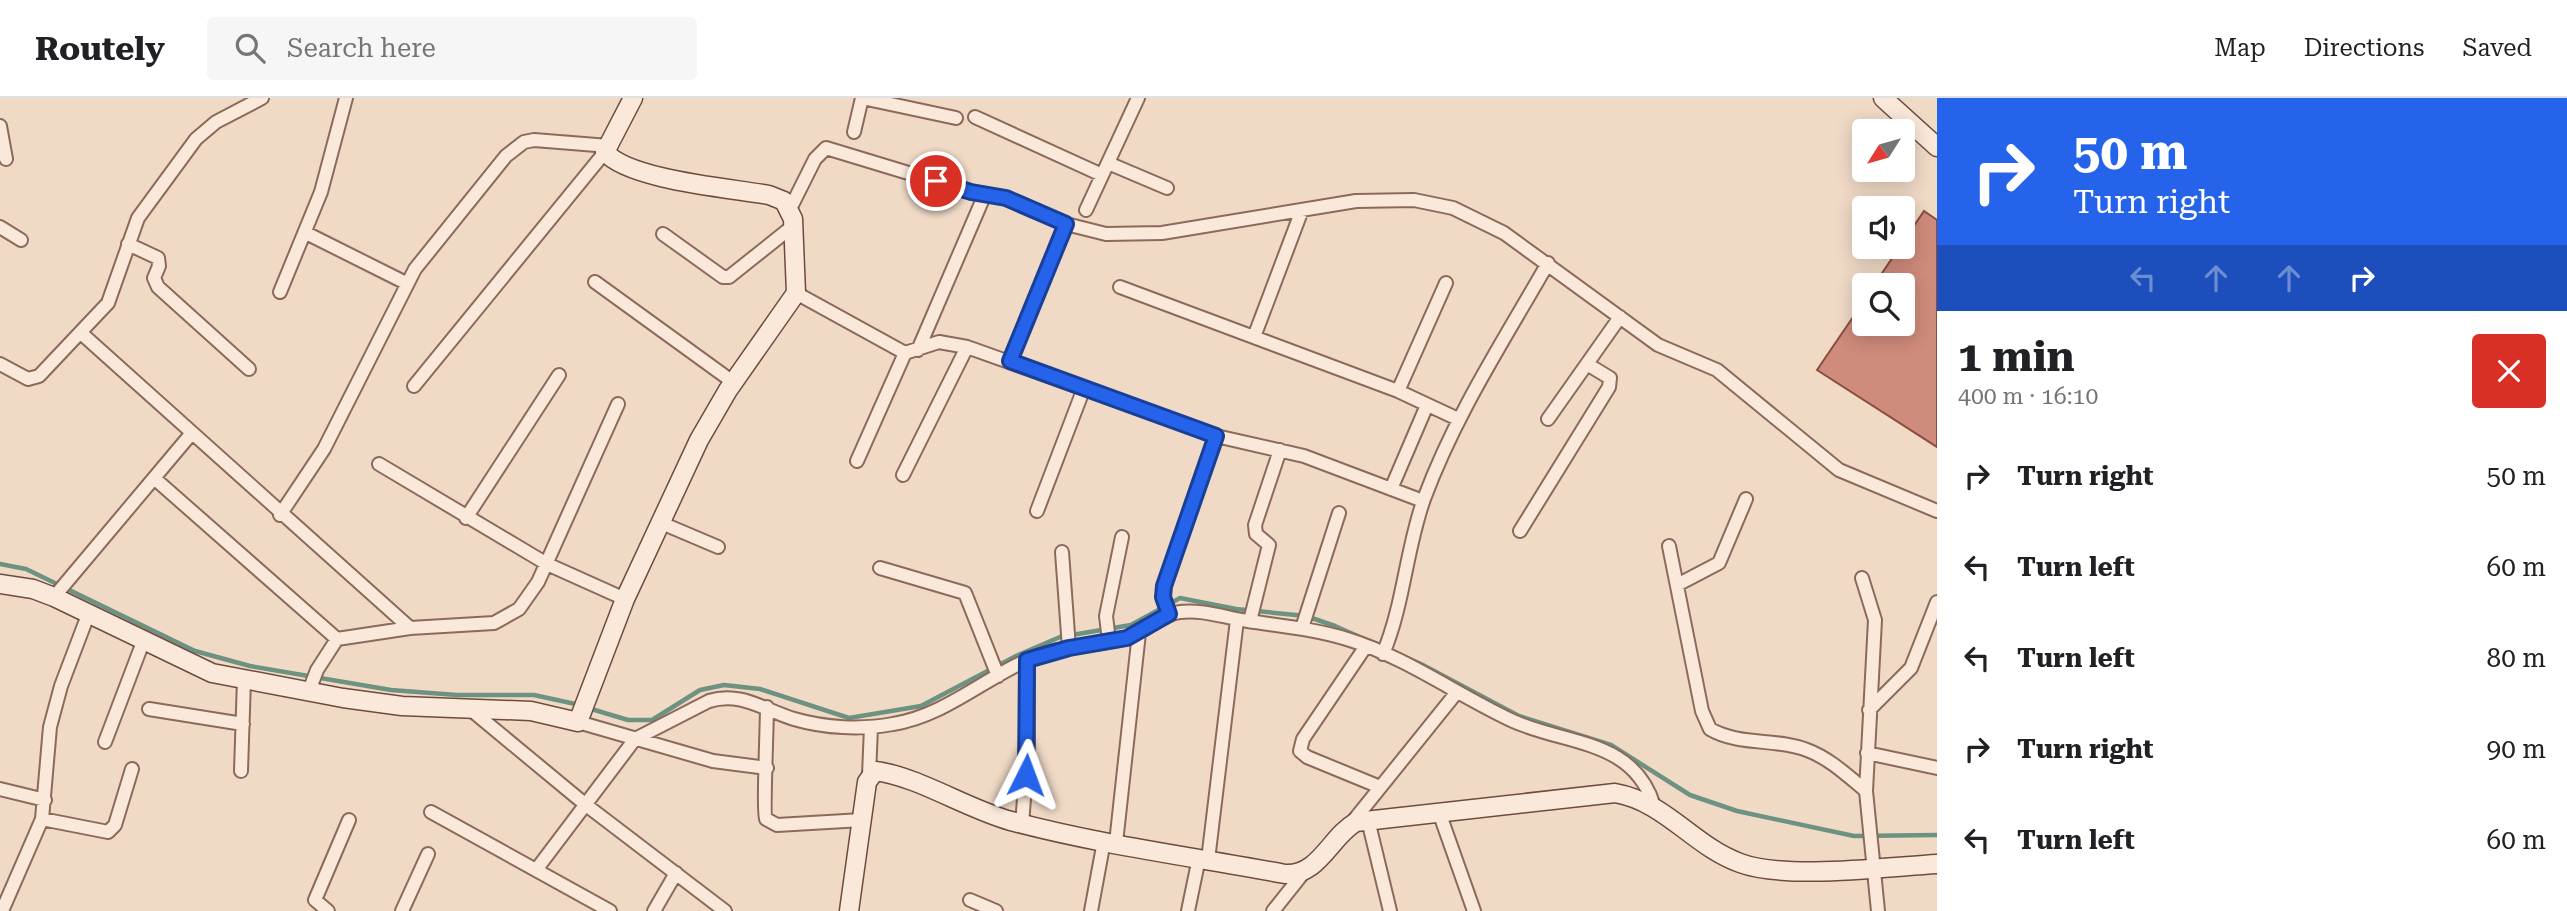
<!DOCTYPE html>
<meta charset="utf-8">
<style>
body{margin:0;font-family:"Roboto Serif",serif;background:#f6f6f6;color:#202124;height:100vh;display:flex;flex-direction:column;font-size:26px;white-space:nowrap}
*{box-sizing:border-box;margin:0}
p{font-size:23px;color:#757577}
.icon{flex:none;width:38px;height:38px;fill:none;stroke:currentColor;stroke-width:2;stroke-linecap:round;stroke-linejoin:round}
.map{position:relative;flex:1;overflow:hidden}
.details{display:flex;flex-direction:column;background:#fff;width:630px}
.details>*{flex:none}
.hud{background:#2563eb;color:#fff;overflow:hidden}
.needle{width:46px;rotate:233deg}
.fabs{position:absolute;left:1852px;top:21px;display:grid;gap:14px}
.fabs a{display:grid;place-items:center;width:63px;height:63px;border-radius:7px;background:#fff;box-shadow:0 4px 18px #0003;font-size:35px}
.pin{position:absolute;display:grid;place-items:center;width:60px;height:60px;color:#fff;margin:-30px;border:4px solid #fff;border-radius:50%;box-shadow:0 2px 7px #0007}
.me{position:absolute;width:77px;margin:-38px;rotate:3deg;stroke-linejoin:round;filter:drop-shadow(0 0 5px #0008)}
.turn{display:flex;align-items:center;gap:24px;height:147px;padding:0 21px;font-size:32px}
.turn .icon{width:91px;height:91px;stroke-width:2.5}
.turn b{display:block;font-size:49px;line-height:60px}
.lanes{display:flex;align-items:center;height:66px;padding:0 21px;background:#0003;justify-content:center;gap:35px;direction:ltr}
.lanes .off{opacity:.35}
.round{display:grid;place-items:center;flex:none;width:74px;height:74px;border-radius:7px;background:#f6f6f6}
.headline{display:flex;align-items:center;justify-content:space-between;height:119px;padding:0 21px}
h1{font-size:42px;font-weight:700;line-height:52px}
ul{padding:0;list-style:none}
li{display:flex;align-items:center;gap:21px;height:91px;padding:0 21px}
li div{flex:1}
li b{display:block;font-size:26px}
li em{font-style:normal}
header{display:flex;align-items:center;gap:42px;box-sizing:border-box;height:98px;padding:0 35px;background:#fff;border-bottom:2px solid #e0e0e0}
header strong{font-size:33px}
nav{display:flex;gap:38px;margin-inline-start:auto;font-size:24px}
.search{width:490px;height:63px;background:#f6f6f6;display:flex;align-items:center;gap:18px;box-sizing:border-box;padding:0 24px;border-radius:7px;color:#757577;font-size:26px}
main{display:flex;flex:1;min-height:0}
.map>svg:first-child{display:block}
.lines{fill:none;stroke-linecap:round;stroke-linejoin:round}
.stream{stroke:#6d9281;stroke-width:4.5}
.building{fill:#cf8b7b;stroke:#8c4d40;stroke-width:2}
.street-casing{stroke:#8c6a5b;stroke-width:16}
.secondary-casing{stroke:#6e4b3e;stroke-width:21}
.street{stroke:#fae9da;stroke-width:12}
.secondary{stroke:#fae9da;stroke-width:18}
.route-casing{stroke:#184099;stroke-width:18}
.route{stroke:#2563eb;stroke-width:12}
</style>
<header>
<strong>Routely</strong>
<div class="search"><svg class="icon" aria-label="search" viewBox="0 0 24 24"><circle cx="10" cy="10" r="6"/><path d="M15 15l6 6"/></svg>Search here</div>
<nav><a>Map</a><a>Directions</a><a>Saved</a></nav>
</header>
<main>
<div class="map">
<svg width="1937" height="813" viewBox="0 0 1937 813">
<rect width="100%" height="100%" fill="#f0dac6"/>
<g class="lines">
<path class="stream" d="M0 466 26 471 195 553 250 568 391 592 457 597H534L580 607
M588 610 628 622H652L700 592 724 587 760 591 849 620 921 608 1016 558 1060 539 1131 527 1180 500 1236 511 1306 518 1335 528 1421 566 1519 618 1611 647 1690 697 1737 713 1854 738 1937 737"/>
</g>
<path class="building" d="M1924 113 1937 122V349L1817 272 1864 203V226H1902V187H1874Z"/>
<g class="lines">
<g class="street-casing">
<path id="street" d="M862 0 956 20
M975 19 1102 77
M0 28 6 61
M854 34 862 0
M1108 65 1167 90
M790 111 815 61 826 50 971 94 1006 100 1066 126 1106 136 1162 135 1356 103 1414 102 1453 110 1504 135 1658 247 1717 272 1839 372 1937 413
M1086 112 1138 0
M0 129 21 142
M306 135 406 185
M663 136 723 179H729L793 128
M128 146 158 160 159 168 154 180 158 189 249 271
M595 184 733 284
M1120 189 1398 293 1458 321
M280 194 321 94 346 0
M796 195 905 255 939 244 967 249 1216 338 1304 358 1423 403
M81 235 410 530
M1254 239 1302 112
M918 252 985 96
M1010 263 1066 126
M0 266 28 281 39 278 108 205 138 120 196 41 216 24 262 0
M414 288 605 54
M1398 293 1446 185
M1548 321 1620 219
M857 363 905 255
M379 366 547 466 625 501
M903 377 967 249
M154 380 337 541
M1391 391 1427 307
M1037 413 1084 290
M280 417 324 351 415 171 506 58 524 44 534 42 609 48
M466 420 559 277
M659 424 718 449
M1520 433 1609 289 1610 280 1587 266
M1669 448 1702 613 1710 631C1739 648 1776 640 1807 652 1829 660 1848 678 1866 693
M1062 454 1069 550
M880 470 965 495 998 578
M1862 480 1875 522 1866 693 1878 813
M1677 487 1719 465 1746 401
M54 499 191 336
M1169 516 1163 499 1164 488 1216 338
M1250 523 1269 447 1256 436 1255 427 1280 352
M1302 530 1339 415
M1109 543 1106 518 1122 439
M1366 548 1303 641 1300 653 1307 659 1380 689
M1383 556C1404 506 1406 451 1424 401 1455 317 1504 242 1548 165
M309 593 317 572 337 541 410 530 494 525 519 511 538 484 618 306
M767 609C767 626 763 716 766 721L777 727 862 722
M149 611 243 626
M470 611 586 707 725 813
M1869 612 1911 570 1937 504
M578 624 713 663 767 670
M105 644 143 544
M1867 655 1937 670
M241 673 244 581
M869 677 871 629
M0 691 45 702
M431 714 610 813
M1439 714 1474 813
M42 721 108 734 115 727 132 671
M1368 722 1390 813
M1022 726 1028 650V562
M1350 727 1457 594
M1116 745 1139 535
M1208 762 1237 522
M536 772 635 641 709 603C741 593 764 612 794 621 825 630 861 632 893 626 950 617 992 572 1046 555 1073 547 1102 547 1129 539 1147 533 1162 516 1180 514 1202 511 1227 520 1248 523 1281 528 1315 531 1347 541 1406 559 1457 597 1513 623 1566 647 1634 641 1654 708
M970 802 996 813
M2 813 42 721 50 629 61 588 88 517
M328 813 315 802 349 722
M402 813 428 756
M654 813 676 775
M1091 813 1104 743
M1188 813 1199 760
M1273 813 1304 774"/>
</g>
<g class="secondary-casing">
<path id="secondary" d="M1883 0 1937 49
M0 486 33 491 54 499 212 575 343 600 402 608 531 613 578 624 625 501 699 342 728 292 796 195 793 121 784 103 769 97C730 90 629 82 605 54L633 0
M849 813 867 684 875 673C917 678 967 711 1011 723 1101 747 1194 759 1285 776 1319 778 1330 739 1356 724L1615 695C1666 704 1693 748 1740 765 1785 782 1886 769 1937 766"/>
</g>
<use href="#street" class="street"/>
<use href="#secondary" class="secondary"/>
</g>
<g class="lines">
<g class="route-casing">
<path id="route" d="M936 83 971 94 1006 100 1066 126 1010 263 1216 338 1164 488 1163 499 1169 516 1127 540 1069 550 1027 562 1026 677"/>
</g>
<use href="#route" class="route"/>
</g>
</svg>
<div class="fabs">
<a><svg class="needle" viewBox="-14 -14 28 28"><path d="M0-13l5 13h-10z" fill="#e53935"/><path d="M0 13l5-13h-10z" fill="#757577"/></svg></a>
<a><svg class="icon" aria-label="sound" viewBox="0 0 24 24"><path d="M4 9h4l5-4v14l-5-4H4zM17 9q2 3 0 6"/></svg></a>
<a><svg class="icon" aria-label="search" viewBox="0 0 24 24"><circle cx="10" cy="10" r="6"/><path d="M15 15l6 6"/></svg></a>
</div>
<div class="pin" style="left:936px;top:83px;background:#d93025"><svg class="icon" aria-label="arrive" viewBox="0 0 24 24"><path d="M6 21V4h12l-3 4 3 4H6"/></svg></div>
<svg class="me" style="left:1026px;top:677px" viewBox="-20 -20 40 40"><path d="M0-17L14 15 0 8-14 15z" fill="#2563eb" stroke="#fff" stroke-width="4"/></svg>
</div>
<section class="details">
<div class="hud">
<div class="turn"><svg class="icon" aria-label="right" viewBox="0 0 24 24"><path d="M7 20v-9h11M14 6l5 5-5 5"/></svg><div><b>50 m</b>Turn right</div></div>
<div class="lanes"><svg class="icon off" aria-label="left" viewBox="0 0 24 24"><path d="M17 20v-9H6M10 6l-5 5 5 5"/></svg><svg class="icon off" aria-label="ahead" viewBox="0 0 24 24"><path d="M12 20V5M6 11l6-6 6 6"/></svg><svg class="icon off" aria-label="ahead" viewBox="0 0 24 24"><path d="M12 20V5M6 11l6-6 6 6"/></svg><svg class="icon" aria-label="right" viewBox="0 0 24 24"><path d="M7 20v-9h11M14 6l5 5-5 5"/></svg></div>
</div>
<div class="headline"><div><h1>1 min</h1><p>400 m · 16:10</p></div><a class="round" style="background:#d93025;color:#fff"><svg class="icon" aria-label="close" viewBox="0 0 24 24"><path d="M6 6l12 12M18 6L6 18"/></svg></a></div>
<ul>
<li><svg class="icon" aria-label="right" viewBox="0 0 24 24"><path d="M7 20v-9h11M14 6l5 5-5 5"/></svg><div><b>Turn right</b></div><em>50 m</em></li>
<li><svg class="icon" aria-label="left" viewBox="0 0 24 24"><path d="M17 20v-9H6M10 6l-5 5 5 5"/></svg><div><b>Turn left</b></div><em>60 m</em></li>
<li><svg class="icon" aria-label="left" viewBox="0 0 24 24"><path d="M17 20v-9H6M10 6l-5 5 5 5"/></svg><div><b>Turn left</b></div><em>80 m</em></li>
<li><svg class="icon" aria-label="right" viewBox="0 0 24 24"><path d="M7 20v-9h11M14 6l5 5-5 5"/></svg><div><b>Turn right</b></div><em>90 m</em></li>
<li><svg class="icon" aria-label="left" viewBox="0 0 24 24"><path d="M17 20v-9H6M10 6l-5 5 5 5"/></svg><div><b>Turn left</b></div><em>60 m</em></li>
</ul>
</section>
</main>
